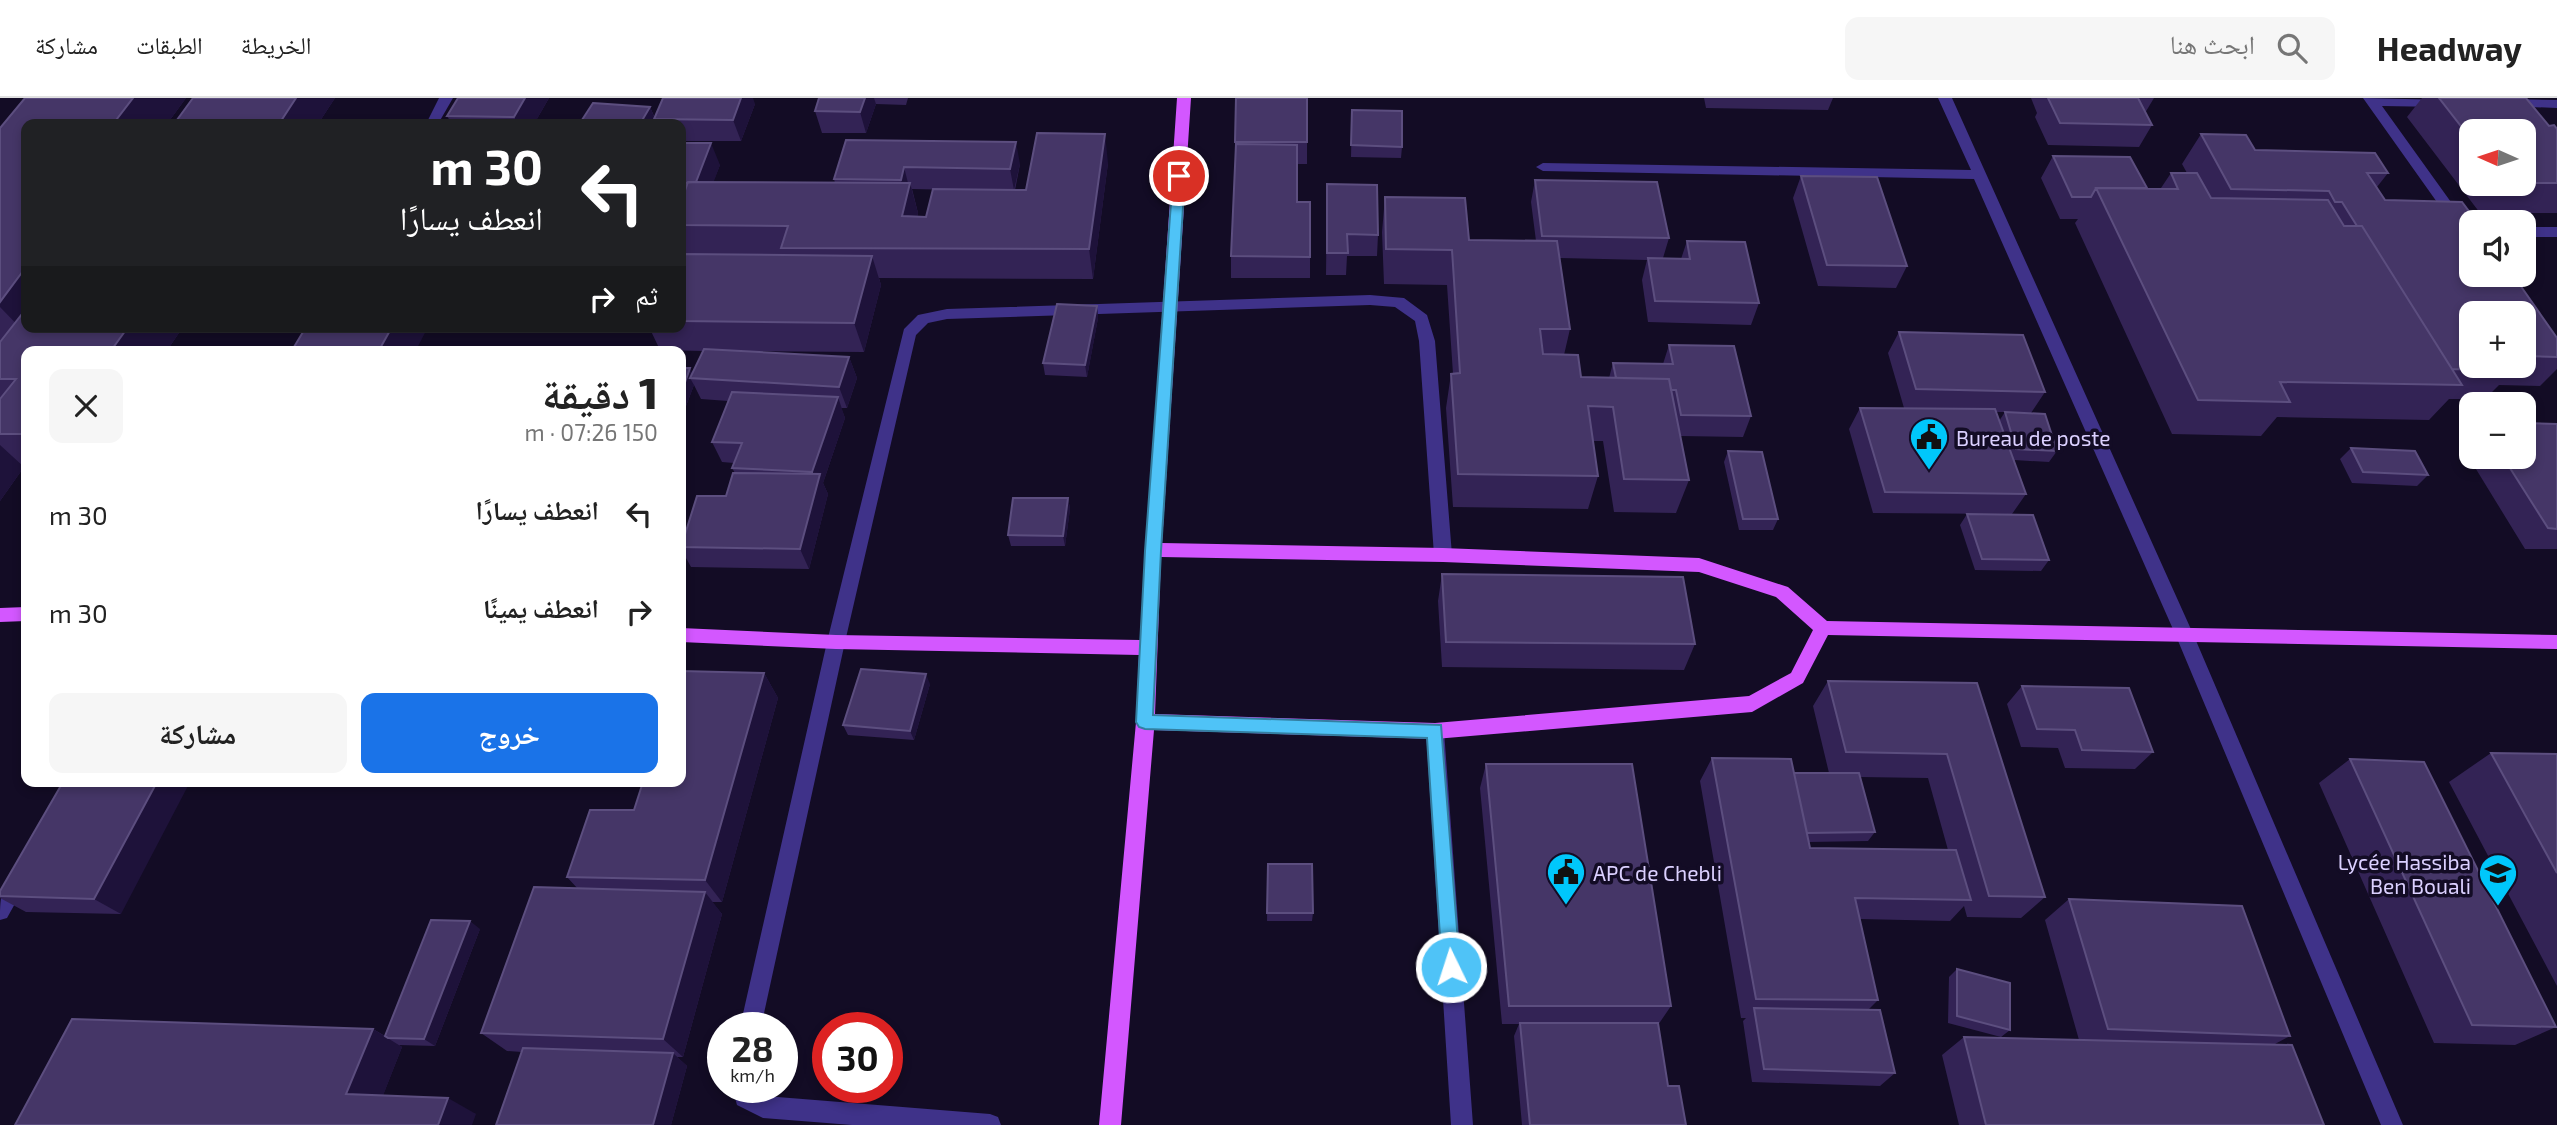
<!DOCTYPE html>
<html lang="ar">
<meta charset="utf-8">
<style>
body{margin:0;font-family:"Exo 2","Noto Naskh Arabic",sans-serif;background:#f6f6f6;color:#222;direction:rtl;height:100vh;display:flex;flex-direction:column;font-size:26px;white-space:nowrap}
*{box-sizing:border-box;margin:0}
p{font-size:23px;color:#767676}
.icon{flex:none;width:38px;height:38px;fill:none;stroke:currentColor;stroke-width:2;stroke-linecap:round;stroke-linejoin:round}
.map{position:relative;flex:1;overflow:hidden;direction:ltr}
.side{position:absolute;left:21px;top:248px;width:665px;height:441px;display:flex;flex-direction:column;background:#fff;border-radius:14px;box-shadow:0 4px 10px #0003;direction:rtl}
.side>*{flex:none}
.top-card{position:absolute;left:21px;top:21px;width:665px;height:214px;border-radius:14px;box-shadow:0 4px 10px #0003;direction:rtl;background:#202124;color:#fff;overflow:hidden}
.needle{width:46px;rotate:273deg}
.controls{position:absolute;left:2459px;top:21px;display:grid;gap:14px}
.controls a{display:grid;place-items:center;width:77px;height:77px;border-radius:14px;background:#fff;box-shadow:0 4px 10px #0003;font-size:35px}
.speed{position:absolute;left:707px;top:914px;display:flex;gap:14px;font-size:35px;font-weight:700;text-align:center}
.speed>*{display:grid;place-content:center;width:91px;height:91px;border-radius:50%;background:#fff;box-shadow:0 4px 10px #0003;line-height:1}
.speed small{font-size:18px;font-weight:400}
.speed .limit{border:10px solid #d22;background:#fff;color:#111}
.pin{position:absolute;display:grid;place-items:center;width:60px;height:60px;color:#fff;margin:-30px;border:4px solid #fff;border-radius:50%;box-shadow:0 2px 7px #0007}
.me{position:absolute;width:77px;margin:-38px;rotate:356deg;stroke-linejoin:round;filter:drop-shadow(0 0 5px #0008)}
.turn{display:flex;align-items:center;gap:24px;height:147px;padding:0 28px;font-size:32px}
.turn .icon{width:91px;height:91px;stroke-width:2.5}
.turn b{display:block;font-size:49px;line-height:60px}
.then{display:flex;align-items:center;height:66px;padding:0 28px;background:#0003;gap:14px;font-size:26px}
.round{display:grid;place-items:center;flex:none;width:74px;height:74px;border-radius:14px;background:#f6f6f6}
.overview{display:flex;align-items:center;justify-content:space-between;height:119px;padding:0 28px}
h1{font-size:42px;font-weight:800;line-height:52px}
.primary-button{display:flex;gap:14px;margin-top:auto;padding:14px 28px}
.primary-button a{flex:1;height:80px;border-radius:14px;background:#1a73e8;color:#fff;font-size:28px;font-weight:800;line-height:80px;text-align:center}
.primary-button a+a{background:#f6f6f6;color:#222}
ul{padding:0;list-style:none}
li{display:flex;align-items:center;gap:21px;height:98px;padding:0 28px}
li div{flex:1}
li b{display:block;font-size:26px}
li em{font-style:normal}
header{display:flex;align-items:center;gap:42px;box-sizing:border-box;height:98px;padding:0 35px;background:#fff;border-bottom:2px solid #e0e0e0}
header strong{font-size:33px}
nav{display:flex;gap:38px;margin-inline-start:auto;font-size:24px}
.search{width:490px;height:63px;background:#f6f6f6;display:flex;align-items:center;gap:18px;box-sizing:border-box;padding:0 24px;border-radius:14px;color:#767676;font-size:26px}
.map>svg:first-child{display:block}
.lines{fill:none;stroke-linecap:round;stroke-linejoin:round}
.minor{fill:#3f3289;fill-rule:evenodd}
.major{fill:#d357ff;fill-rule:evenodd}
.wall{fill:#332355;fill-rule:evenodd}
.shaded-wall{fill:#1e123a}
.building{fill:#453667;stroke:#5c4e7f;stroke-width:2}
.route{fill:#4fc3f7;stroke:#337fa1;stroke-width:2}
.labels{text-anchor:middle;dominant-baseline:central;stroke-width:7;stroke-linejoin:round;paint-order:stroke}
.poi-label{font-size:21px;fill:#dbd0ff;stroke:#130c25;text-anchor:start}
</style>
<header>
<strong>Headway</strong>
<div class="search"><svg class="icon" aria-label="search" viewBox="0 0 24 24"><circle cx="10" cy="10" r="6"/><path d="M15 15l6 6"/></svg>ابحث هنا</div>
<nav><a>الخريطة</a><a>الطبقات</a><a>مشاركة</a></nav>
</header>
<div class="map">
<svg width="2557" height="1027" viewBox="0 0 2557 1027">
<rect width="100%" height="100%" fill="#130c25"/>
<g class="lines">
<path class="minor" d="M439 0H453L438 26H426Z
M1938 0H1952L2194 538 2403 1027H2381L2176 538 1974 81 1543 73 1536 69 1543 65 1971 72Z
M2363 0 2447 2V8L2442 9 2382 8 2471 132V147L2466 145Z
M2508 1 2557 2V10L2503 8V2Z
M2524 129H2557V139H2524Z
M1370 197 1404 200 1427 217 1435 243 1452 457 1449 462H1437L1434 457 1419 243 1415 223 1395 209 1370 207 947 221 928 225 916 237 845 544 761 929H740L827 544 904 231 918 217 947 211Z
M1435 625 1442 627 1444 633 1473 1027H1451L1426 633 1428 627Z
M17 775 24 777 27 784 7 820 0 822C0 805 0 782 17 775Z
M732 989H754L755 992 765 998 990 1016 998 1019 1001 1027H852L763 1020 737 1007Z"/>
<path class="major" d="M1177 0H1191L1162 445 1443 450 1699 460 1788 489 1827 523 2557 537V551L1828 537 1803 585 1752 614 1435 641 1154 632 1121 1027H1099L1136 624 1139 557 836 551 681 544V530L836 537 1140 542ZM1161 459 1443 464 1699 474 1776 499 1813 532 1791 575 1749 598 1435 625 1155 616Z
M26 509V523L0 524V510Z"/>
</g>
<path class="wall" d="M25 0H186L167 26H174L193 0H335L318 26H26V229H183L166 254H26V369H24L0 403V30Z
M458 0H549L534 26H452L447 18Z
M819 0H908L906 7 876 6 866 35H822L815 13Z
M1704 0H1833L1828 12 1706 10Z
M2031 0H2154L2145 15 2152 27 2139 49 2048 47 2035 19 2037 15Z
M2422 0H2526L2549 28 2557 31V115H2480L2407 19ZM2471 33 2524 86H2471Z
M755 6 741 43H681V26H656L654 22 652 26H580V25L650 9 655 20Z
M1352 12 1402 49 1401 60 1351 59Z
M2201 36 2255 52 2388 75 2377 89 2385 102 2557 240V271L2540 288 2499 287 2485 301H2449L2429 322 2277 319 2261 338 2172 336 2075 125 2078 121H2060L2041 80 2053 58 2147 90H2161L2171 75H2187L2182 66ZM2524 215V268H2471Z
M846 42 1020 66 1015 92H1026L1108 65 1093 181 879 180 881 187 864 254 747 253 849 259 857 280 847 310H841L845 320 823 385 828 396 809 471 691 469 681 451V446L726 398 735 375 732 370 734 365 722 364 712 344 728 303 701 301 694 287 686 308H681V270L693 275 703 253 660 252 649 229H681V156H685L681 146V45L720 67 713 84 835 85 834 81ZM912 91 958 92 926 119H917L918 115Z
M1235 44H1307V66H1297V104L1310 159V180H1231V158L1235 61Z
M1801 78 1907 168 1896 190 1818 188 1793 100Z
M1535 82 1669 140 1663 160 1681 161 1687 143 1759 205 1751 227 1648 224 1642 182 1647 162 1560 160 1570 231 1564 257 1581 279 1609 280 1613 265 1663 266 1669 247 1751 318 1743 339 1680 338 1689 382 1676 415 1614 414 1603 343H1593L1598 378 1588 411 1453 409 1446 310 1451 276H1453L1447 187 1384 186 1382 134 1385 99 1469 142 1536 143 1531 104Z
M1327 86 1378 137 1377 158H1347L1346 177H1326Z
M1097 208 1098 220 1087 279 1045 277 1043 265Z
M1899 234 2045 294 2031 315 2011 314 2057 353 2049 364 2014 362 2026 396 2012 416 1873 415 1849 331 1860 310H1904L1888 255ZM1996 314H2005L1999 323Z
M2557 326V451H2525L2460 345 2471 335V359H2524Z
M2351 350 2428 377 2417 388 2352 385 2340 361Z
M1728 353 1778 421 1773 432H1739L1724 364Z
M1068 400 1070 411 1065 448H1011L1008 437Z
M1967 416 2049 462 2041 473 1975 472 1960 427Z
M1442 476 1695 546 1684 572 1442 569 1438 503Z
M764 575 778 600 722 804H712L722 816 683 959H677L687 968 671 1027H496L522 954 507 953 481 935 578 791 567 779 634 712Z
M1828 583 1977 585 2045 799 2021 820 1967 819 1964 808 1950 823 1860 821 1878 902 1868 912 1895 975 1880 988 1752 984 1743 923 1746 920H1741L1700 683 1712 660 1794 675H1829L1813 608ZM1860 679 1928 680 1948 752 1810 750 1809 744 1868 743 1875 734Z
M930 586 914 642 848 637 843 627Z
M2022 588 2153 654 2135 671 2065 670 2058 650 2021 649 2007 606Z
M2491 655 2557 656V888L2449 684Z
M2350 661 2556 929 2515 947 2434 945 2319 685Z
M1486 666 1671 908 1658 927 1668 988 1686 1027H1522L1514 938 1519 926H1502L1480 690Z
M63 684 121 816 26 814 0 800V793Z
M533 684H622L621 686Z
M1268 766 1313 815 1312 823H1267Z
M2069 801 2290 938 2275 946 2324 1027H1959L1942 957 1964 939 2079 942 2045 822Z
M480 831 435 948 399 947 402 949 383 997 476 1016 15 1027 373 931 385 938Z
M1957 871 2010 932 2001 939 1948 925 1949 879Z"/>
<path class="shaded-wall" d="M133 0H186L167 26H113Z
M296 0H335L318 26H279Z
M525 0H549L534 26H518L514 19Z
M741 0H753L755 6 741 43 733 22Z
M865 0H874L876 6 866 35 860 14Z
M650 9 655 21 652 26H640Z
M1105 36 1108 65 1093 181 1089 151Z
M1016 44 1020 66 1014 92 1010 71Z
M711 45 720 67 705 107 696 85Z
M904 69 909 89 910 85 918 115 910 148 902 118 906 103 901 82Z
M872 158 881 187 864 254 854 225Z
M26 169V229L32 242 0 209V204Z
M1097 208 1098 220 1087 279 1085 267Z
M128 229H183L166 254H110Z
M392 229H428L415 254H378Z
M849 259 857 280 847 310 839 289Z
M690 270 695 281 690 280 694 287 686 308 681 296Z
M838 299 845 320 823 385 828 396 809 471 800 451 817 386 812 374Z
M0 347 24 369 0 403Z
M1068 400 1070 411 1065 448 1063 438Z
M764 575 778 600 722 804 705 782Z
M926 576 930 586 914 642 910 633Z
M157 684H190L121 816 94 801Z
M705 794 722 816 683 959 663 941Z
M470 823 480 831 435 948 424 941Z
M373 931 402 949 377 1013 346 996Z
M673 955 687 968 671 1027H653Z
M448 1000 476 1016 472 1027H438Z"/>
<path class="building" d="M25 0H133L113 26H26V139L23 144H26V169L0 204V30Z
M193 0H296L279 26H137H174Z
M458 0H525L514 19 447 18Z
M663 0H741L733 22 654 21Z
M819 0H865L860 14 815 13Z
M1236 0H1307V44H1235Z
M2048 0H2138L2152 27 2060 25Z
M2439 0H2526L2549 28 2554 27 2557 31V85H2524V33H2471V41Z
M593 5 650 9 640 26 580 25Z
M1352 12 1402 13V49L1351 47Z
M1037 35 1105 36 1089 151 781 150 788 128 681 127V104L688 84 910 85 902 118 926 119 933 91 1026 92Z
M2201 36 2246 37 2255 52 2375 55 2388 75H2367L2385 102 2462 104 2477 124H2471V177H2513L2557 240V259L2524 258V215H2471V268H2510L2514 273 2452 271 2362 128H2357L2342 104H2335L2329 93 2231 91Z
M846 42 1016 44 1010 71 904 69 901 82 834 81Z
M681 45H711L696 84 681 85Z
M1236 46 1297 47V104H1310V159L1231 158Z
M2053 58 2130 59 2147 90H2096L2091 99H2072Z
M2171 75H2197L2211 100 2328 102 2344 128H2362L2462 287 2280 284 2290 304 2198 302 2096 90 2178 91Z
M1801 78 1877 79 1907 168 1827 167Z
M1535 82 1657 84 1669 140 1542 138Z
M1327 86 1377 87 1378 137 1347 136 1348 155H1327Z
M1385 99 1465 100 1469 142 1557 143 1570 231H1540L1543 256 1578 257 1581 279 1669 281 1689 382 1624 381 1613 309 1588 308 1598 378 1458 376 1451 276 1460 275 1452 152 1386 151Z
M1687 143 1745 144 1759 205 1655 203 1648 160 1690 161Z
M681 156 872 158 854 225 681 223Z
M1057 206 1097 208 1085 267 1043 265Z
M26 211V229H128L110 254H26V336H0V301L16 281H0V244Z
M306 229H392L378 254H291Z
M1899 234 2023 237 2045 294 1916 291Z
M1669 247 1734 248 1751 318 1681 317 1676 292H1671L1669 281 1616 280 1613 265 1673 266Z
M704 251 849 259 839 289 690 280Z
M681 270H690L681 296Z
M732 294 838 299 812 374 732 370 742 345 712 344Z
M1860 310 1995 311 2026 396 1885 394Z
M2005 314 2045 316 2057 353 2016 351Z
M2524 325 2557 326V431L2548 430 2503 359H2524Z
M2351 350 2415 353 2428 377 2363 374Z
M1728 353 1762 354 1778 421H1743Z
M733 375 820 376 800 451 681 449 697 398H726Z
M1013 400H1068L1063 438 1008 437Z
M1967 416 2033 417 2049 462 1982 461Z
M1442 476 1683 479 1695 546 1446 544Z
M861 571 926 576 910 633 843 627Z
M681 573 764 575 705 782 567 779 590 712H634L643 684H681Z
M1828 583 1977 585 2045 799 1989 798 1947 656 1846 654Z
M2022 588 2129 590 2153 654 2082 652 2075 632 2037 631Z
M2491 655 2557 656V775Z
M1712 660 1791 661 1810 750 1956 752 1971 802 1855 800 1878 902 1756 901Z
M2350 661 2424 664 2556 929 2472 927Z
M1486 666H1632L1671 908H1509Z
M1794 675H1859L1875 734 1807 735Z
M63 684H157L94 801 0 798V793Z
M1268 766H1312L1313 815H1267Z
M534 789 705 794 663 941 481 935Z
M2069 801 2242 808 2290 938 2108 931Z
M431 822 470 823 424 941 388 940 385 938Z
M1957 871 2010 885V932L1957 918Z
M1754 910 1880 912 1895 975 1764 971Z
M72 921 373 931 346 996 448 1000 438 1027H15Z
M1520 925H1658L1668 988H1679L1686 1027H1530Z
M1964 939 2292 947 2324 1027H1986Z
M523 950 673 955 653 1027H496Z"/>
<path class="route" d="M1179 74 1185 78 1161 453 1153 617 1441 627 1460 869 1458 876 1451 878 1444 876 1442 869 1427 640 1145 631 1139 629 1136 624 1145 453 1173 78Z"/>
<defs>
<g id="civic-pin" transform="scale(2.0125)"><path d="M0 17L-7.5 6A9.5 9.5 0 1 1 7.5 6Z" fill="#00c7fb" stroke="#130c25"/><path d="M-.6-6.5H3V-4.5H.6V-3L4-1V1h2V6H-6V1h2V-1L-.6-3ZM-1.2 2.5V6h2.4V2.5Z" fill="#111"/></g>
<g id="school-pin" transform="scale(2.0125)"><path d="M0 17L-7.5 6A9.5 9.5 0 1 1 7.5 6Z" fill="#00c7fb" stroke="#130c25"/><path d="M0-5L7-2L0 1L-7-2ZM-4 1L0 2.5L4 1V4Q0 6-4 4Z" fill="#111"/></g>
</defs>
<g fill-rule="evenodd">
<use href="#civic-pin" x="1929" y="339"/>
<use href="#civic-pin" x="1566" y="774"/>
<use href="#school-pin" x="2498" y="775"/>
</g>
<g class="labels">
<g class="poi-label">
<text x="1956" y="339">Bureau de poste</text>
<text x="2471" y="763" text-anchor="end">Lycée Hassiba<tspan x="2471" dy="24">Ben Bouali</tspan></text>
<text x="1593" y="774">APC de Chebli</text>
</g>
</g>
</svg>
<div class="controls">
<a><svg class="needle" viewBox="-14 -14 28 28"><path d="M0-13l5 13h-10z" fill="#e53935"/><path d="M0 13l5-13h-10z" fill="#767676"/></svg></a>
<a><svg class="icon" aria-label="sound" viewBox="0 0 24 24"><path d="M4 9h4l5-4v14l-5-4H4zM17 9q2 3 0 6"/></svg></a>
<a>+</a>
<a>−</a>
</div>
<div class="speed"><div>28<small>km/h</small></div><div class="limit">30</div></div>
<div class="pin" style="left:1179px;top:78px;background:#d93025"><svg class="icon" aria-label="arrive" viewBox="0 0 24 24"><path d="M6 21V4h12l-3 4 3 4H6"/></svg></div>
<svg class="me" style="left:1451px;top:869px" viewBox="-20 -20 40 40"><circle r="17" fill="#4fc3f7" stroke="#fff" stroke-width="3"/><path d="M0-11L8 9 0 5-8 9z" fill="#fff"/></svg>
<div class="top-card">
<div class="turn"><svg class="icon" aria-label="left" viewBox="0 0 24 24"><path d="M17 20v-9H6M10 6l-5 5 5 5"/></svg><div><b>30 m</b>انعطف يسارًا</div></div>
<div class="then">ثم<svg class="icon" aria-label="right" viewBox="0 0 24 24"><path d="M7 20v-9h11M14 6l5 5-5 5"/></svg></div>
</div>
<section class="side">
<div class="overview"><div><h1>1 دقيقة</h1><p>150 m · 07:26</p></div><a class="round"><svg class="icon" aria-label="close" viewBox="0 0 24 24"><path d="M6 6l12 12M18 6L6 18"/></svg></a></div>
<ul>
<li><svg class="icon" aria-label="left" viewBox="0 0 24 24"><path d="M17 20v-9H6M10 6l-5 5 5 5"/></svg><div><b>انعطف يسارًا</b></div><em>30 m</em></li>
<li><svg class="icon" aria-label="right" viewBox="0 0 24 24"><path d="M7 20v-9h11M14 6l5 5-5 5"/></svg><div><b>انعطف يمينًا</b></div><em>30 m</em></li>
</ul>
<div class="primary-button"><a>خروج</a><a>مشاركة</a></div>
</section>
</div>
